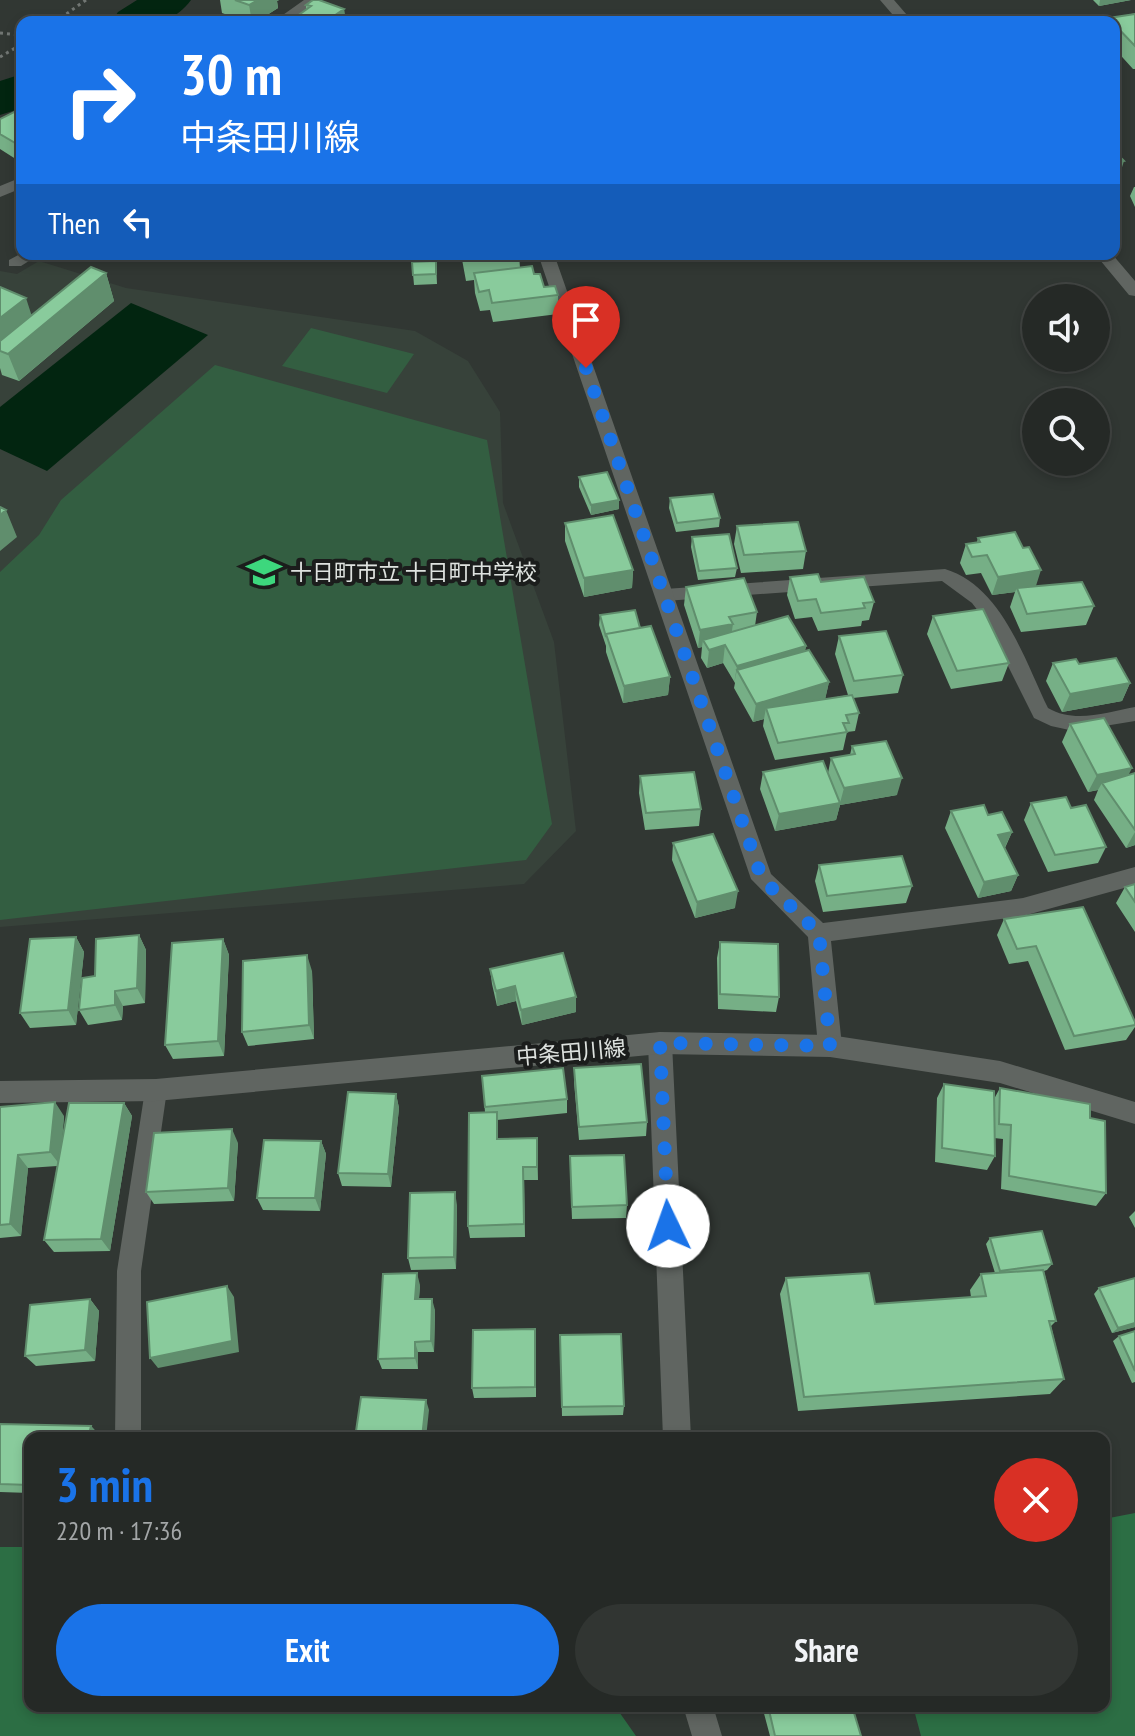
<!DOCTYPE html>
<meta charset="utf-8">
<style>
body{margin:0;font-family:"PT Sans Narrow","Noto Sans JP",sans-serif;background:#313532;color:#f1f3f6;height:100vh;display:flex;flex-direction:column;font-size:30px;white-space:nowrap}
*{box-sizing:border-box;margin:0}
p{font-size:26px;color:#a3a6a7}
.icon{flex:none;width:44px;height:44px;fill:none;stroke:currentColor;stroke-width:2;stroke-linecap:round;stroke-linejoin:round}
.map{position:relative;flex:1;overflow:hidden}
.side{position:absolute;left:24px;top:1432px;width:1086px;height:280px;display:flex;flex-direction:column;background:#252926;border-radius:16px;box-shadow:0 4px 12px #0003,0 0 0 2px #424543}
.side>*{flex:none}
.top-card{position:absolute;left:16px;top:16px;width:1104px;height:244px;border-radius:16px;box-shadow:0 4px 12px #0003,0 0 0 2px #424543;background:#1a73e8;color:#fff;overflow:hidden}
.controls{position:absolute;left:1022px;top:284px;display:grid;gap:16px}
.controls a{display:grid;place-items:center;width:88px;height:88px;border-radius:50%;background:#252926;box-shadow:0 4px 12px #0003,0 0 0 2px #424543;font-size:40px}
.pin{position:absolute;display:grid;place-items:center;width:68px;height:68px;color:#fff;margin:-82px -34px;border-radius:50% 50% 50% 0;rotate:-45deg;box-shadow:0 0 8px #0007}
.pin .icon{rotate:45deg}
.me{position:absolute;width:88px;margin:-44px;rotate:357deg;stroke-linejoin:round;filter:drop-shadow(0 0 6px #0008)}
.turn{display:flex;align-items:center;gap:28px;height:168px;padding:0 32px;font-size:36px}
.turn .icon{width:104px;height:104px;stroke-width:2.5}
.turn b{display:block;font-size:56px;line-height:68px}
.then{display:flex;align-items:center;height:76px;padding:0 32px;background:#0003;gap:16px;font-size:30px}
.round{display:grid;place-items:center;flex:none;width:84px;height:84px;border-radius:42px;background:#313532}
.overview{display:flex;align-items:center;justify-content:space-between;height:136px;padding:0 32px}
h1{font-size:48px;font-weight:700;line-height:60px;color:#1a73e8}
.primary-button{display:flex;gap:16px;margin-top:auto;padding:16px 32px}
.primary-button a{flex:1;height:92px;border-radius:48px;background:#1a73e8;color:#fff;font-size:32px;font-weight:700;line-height:92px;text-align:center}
.primary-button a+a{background:#313532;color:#f1f3f6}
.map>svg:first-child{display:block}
.built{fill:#37423a}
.green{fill:#335e41}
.forest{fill:#2c6e44}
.water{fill:#022510}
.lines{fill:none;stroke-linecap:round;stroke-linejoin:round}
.river{fill:#022510;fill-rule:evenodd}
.path{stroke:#717673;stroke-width:3;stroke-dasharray:3 4;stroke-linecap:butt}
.service{fill:#606561;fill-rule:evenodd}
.minor{fill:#606561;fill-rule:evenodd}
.tertiary{fill:#606561;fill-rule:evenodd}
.secondary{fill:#606561;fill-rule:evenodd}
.wall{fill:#76af86}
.shaded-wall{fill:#608e6d}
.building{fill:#89cb9c;stroke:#608e6d;stroke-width:2}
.route{stroke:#1a73e8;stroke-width:14;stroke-dasharray:0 25.2}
.labels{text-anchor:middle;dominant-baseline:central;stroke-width:8;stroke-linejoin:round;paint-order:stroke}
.poi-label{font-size:22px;fill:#dee2df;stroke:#1b1d1c;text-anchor:start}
.street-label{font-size:22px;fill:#dee2df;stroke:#1b1d1c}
</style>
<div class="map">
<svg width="1135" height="1736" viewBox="0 0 1135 1736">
<rect width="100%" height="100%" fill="#313733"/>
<path class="built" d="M39 261 126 288 415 331 468 361 500 412 503 503 554 642 576 831 524 884 0 927V271L17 274Z"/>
<path class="green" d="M311 328 414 354 387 393 282 366Z
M215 365 487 440 552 824 526 860 0 920V572L39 535 61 500Z"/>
<path class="forest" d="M1135 1513V1736H921L913 1706H1104V1519Z
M0 1547H30V1706H615L636 1736H0Z"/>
<path class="water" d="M131 303 208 335 47 471 0 449V407Z"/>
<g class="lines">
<path class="river" d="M137 0H191C170 29 143 22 111 22L118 12Z
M22 74V108L0 115V81Z"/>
<path class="path" d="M55 22 86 0
M0 33 22 35
M0 57 22 44"/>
<path class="service" d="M945 569C1002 586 1025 661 1048 708 1075 724 1107 712 1135 707V721L1074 731 1051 726 1034 718 985 620 972 603 942 581 665 601 656 595 665 589Z
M156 1080 164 1083 167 1090 141 1271V1438H115L117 1271 145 1090 148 1083Z"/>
<path class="minor" d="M304 0H320L289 22H273Z
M22 177V188L0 197V186Z
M22 253 40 254 21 266H9V260Z
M538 254H554L771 874 823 923 1023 898 1135 867V885L1023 916 831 941 842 1046 838 1054 830 1057 822 1054 818 1046 808 937 751 879Z
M660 1032 668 1035 672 1043 691 1438H663L648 1043 652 1035Z
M683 1706H713L722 1736H692Z"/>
<path class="tertiary" d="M880 0H894L913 22H899Z
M1135 13V21L1114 24V22H1097Z
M1095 254H1112L1135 281V296L1129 295Z"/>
<path class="secondary" d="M660 1032 830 1035 1000 1061 1135 1102V1124L1000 1083 830 1057 660 1054 156 1101 0 1103V1081L156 1079Z"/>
</g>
<path class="wall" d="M220 0H279L277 1 278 8 256 22H247L222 13Z
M1093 0H1131L1099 6Z
M306 5 344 9 345 18 340 22H288L297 20 296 17 306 10Z
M1135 14V69H1133L1114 48V22H1108L1109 18Z
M22 108V163L0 149V119Z
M1134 187H1135V207L1130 196Z
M461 254H519L520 268 534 274 544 287 558 295V314L493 322 490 310 480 311 475 293 474 280 466 281Z
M436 261 437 284 414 285 412 262Z
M106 273 114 301 19 381 2 375 0 368V287L32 315Z
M1036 312V349L1023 333 1029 314Z
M1043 358H1095L1052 368Z
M579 477 619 509 591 515 579 487Z
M670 498 720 518 719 527 676 532 669 508Z
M565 523 633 570 632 588 584 597 565 541Z
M737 526 806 551 803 569 741 573 734 544Z
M692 537 737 568 735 577 698 580 691 547Z
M978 538 1035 586 1094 606 1086 625 1021 632 1010 607 1015 592 992 595 981 573 966 575 960 563 966 544 977 542Z
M790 577 821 582 874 602 869 620 862 621 861 626 818 631 812 617 795 619 787 595Z
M686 587 757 612 755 626 806 646 805 651 829 682 825 699 848 695 835 654 839 636 903 675 898 693 853 698 859 713 855 731 847 732 843 750 775 760 763 726 764 719 753 722 734 688 735 683 723 663 707 668 701 658 702 647 698 648 684 605Z
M600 615 640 628 670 677 668 695 623 703 606 652V646L599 625Z
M933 616 1009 663 1002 681 951 689 927 634Z
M1053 663 1079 664 1130 683 1122 701 1062 712 1046 681Z
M1070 724 1128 775 1135 773V845L1126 848 1094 800 1098 790 1088 792 1062 742Z
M852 746 897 795 840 805 836 820 775 831 760 789 763 772 828 773 831 758 850 755Z
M640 776 701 809 699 826 645 830 639 793Z
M1031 803 1071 808 1106 847 1098 863 1048 872 1024 820Z
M951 811 988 815 1012 832 1005 848 1018 875 1011 891 978 898 945 828Z
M673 843 735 908 695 918 672 860Z
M819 865 912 886 906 903 823 912 815 881Z
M1135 884V932L1116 903 1125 887Z
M1004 919 1135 1022V1027L1126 1040 1065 1050 1028 961 1009 964 997 935Z
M139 935 146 950 145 1003 123 1006 122 1020 88 1025 79 1010 95 976Z
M76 937 84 952 76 1025 30 1028 20 1013Z
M223 939 229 955 224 1056 173 1059 165 1045Z
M720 942 779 997 776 1012 718 1009 717 958Z
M490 969 576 997V1012L522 1025 516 1001 497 1006 492 984Z
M312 971 314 1039 248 1046 242 1032Z
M574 1068 647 1122 646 1136 579 1140 574 1082Z
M482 1076 567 1099V1113L497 1120 498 1139 537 1138 538 1180H524L525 1237 470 1238 468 1226 485 1112Z
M944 1084 994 1099 1000 1088 1090 1118 1106 1193 1096 1206 1001 1189 1003 1139 994 1138 995 1156 987 1170 935 1162 937 1098Z
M396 1094 399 1108 391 1187 342 1186 338 1173Z
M124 1103 132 1116 110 1251 54 1252 44 1240 57 1166 28 1168 21 1236 0 1238V1107L64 1116 62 1139Z
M321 1141 326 1154 320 1211 263 1210 257 1198Z
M238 1143 234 1201 154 1204 146 1192Z
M570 1169 627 1205 626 1218 572 1219Z
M457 1205 456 1269 411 1270 408 1258Z
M1135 1211V1228L1129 1217Z
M990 1238 1052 1264 1047 1270 1044 1271 1056 1321 1051 1326 1064 1379 1050 1394 798 1411 780 1294 786 1278 875 1304 971 1297 970 1290 981 1274 995 1273 986 1244Z
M420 1285 419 1299 435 1310 434 1352H418V1369H382L378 1359Z
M1099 1288 1135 1327 1112 1333 1094 1294Z
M90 1299 99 1311 95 1361 36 1366 25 1356Z
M1135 1331V1382L1132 1383 1113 1341 1119 1336Z
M560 1335 624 1406 623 1415 562 1416Z
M536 1339V1397L474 1398 472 1388Z
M0 1424 91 1426 100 1436 30 1438V1493L0 1492Z
M762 1706H852L861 1736H770Z"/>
<path class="shaded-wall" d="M258 0H279L277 1 278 8 256 22H252L249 5Z
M1100 0H1131L1099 6Z
M344 9 345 18 340 22H325Z
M1124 161 1118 180 1114 181V163Z
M106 273 114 301 19 381 8 354Z
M26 298 35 326 0 351V318Z
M1102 339 1096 355V340Z
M1055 358H1095L1052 368Z
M619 500V509L591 515V505Z
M6 510 17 537 0 551V515Z
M633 570 632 588 584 597V578Z
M1041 570 1035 589 1017 588 1015 592 992 595 998 577Z
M733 624 730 643 703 640 702 647 698 648 700 630Z
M725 645 723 663 707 668 709 650Z
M806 646 802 664 737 670 734 684 737 666Z
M670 677 668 695 623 703 624 686Z
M829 682 825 700 766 708 764 719 753 722 756 704Z
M1130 683 1122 701 1062 712 1070 694Z
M1132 768 1123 786 1102 783 1098 790 1088 792 1097 775Z
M902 778 897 795 840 805 836 820 775 831 779 814 840 803 844 788Z
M1012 832 1004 849 998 835Z
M1135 832V845L1126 848Z
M1018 875 1011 891 978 898 984 882Z
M738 891 735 908 695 918 697 902Z
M139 935 146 950 145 1003 137 988Z
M76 937 84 952 76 1025 68 1010Z
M223 939 229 955 224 1056 218 1041Z
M307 955 312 971 314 1039 309 1025Z
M515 986 516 1001 497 1006 496 991Z
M115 991 123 1006 122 1020 115 1005Z
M576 997V1012L522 1025 521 1010Z
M396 1094 399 1108 391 1187 388 1174Z
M55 1102 64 1116 60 1165 50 1152Z
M124 1103 132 1116 110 1251 101 1239Z
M232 1129 238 1143 234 1201 228 1188Z
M321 1141 326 1154 320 1211 315 1198Z
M18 1155 28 1168 21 1236 10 1224Z
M455 1192 457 1205 456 1269 454 1257Z
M417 1273 420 1285 418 1310 415 1299Z
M227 1286 234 1297 239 1352 158 1368 150 1358Z
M90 1299 99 1311 95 1361 85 1350Z
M432 1299 435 1310 434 1352 431 1341Z
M1135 1323V1327L1112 1333 1118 1328Z
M415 1342 418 1352V1369L415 1358Z
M426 1400 429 1410 426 1438H422Z
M91 1426 100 1436V1438H88Z"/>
<path class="building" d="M235 0H258L249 5Z
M313 0H319L344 9 325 22H312L296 17 311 6 306 5Z
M1135 14V46L1114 24V22L1109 18Z
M293 19 303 22H288Z
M824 19 826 22H800Z
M22 108V147L0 134V119Z
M1114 151 1124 161 1114 163Z
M463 254H519L520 256 464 261Z
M436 261V274L413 275 412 262Z
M532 266 534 274H540L544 287 555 286 558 295 492 303 489 290 479 292 474 273Z
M91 267 106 273 8 354 0 351V341Z
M0 287 26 298 0 318Z
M1036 312V323L1029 314Z
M1096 332 1102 339 1096 340Z
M607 472 619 500 591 505 579 477Z
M713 494 720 518 677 523 670 498Z
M0 507 6 510 0 515Z
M613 515 633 570 584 578 565 523Z
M798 522 806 551 744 555 737 526Z
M1015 532 1023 548 1029 547 1041 570 998 577 987 555 972 557 966 544 980 542 978 538Z
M729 534 737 568 699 571 692 537Z
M818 574 821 582 864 577 874 602 863 603 865 608 821 613 816 599 798 601 790 577Z
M744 578 757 612 729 617 733 624 700 630 686 587Z
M1082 582 1094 606 1027 614 1017 588Z
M983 609 1009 663 957 671 933 616Z
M635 610 640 628 606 634V637L600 615Z
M788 616 806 646 737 666 725 645 709 650 703 640Z
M651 626 670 677 624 686 606 634Z
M886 631 903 675 854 681 839 636Z
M809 650 829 682 756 704 737 670Z
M1116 658 1130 683 1070 694 1053 663 1076 659 1079 664Z
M852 695 859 713 846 715 849 723H843L847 732 778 743 766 708Z
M1104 718 1132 768 1097 775 1070 724Z
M886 741 902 778 844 788 831 758 855 754 852 746Z
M823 761 840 803 779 814 763 772Z
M694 772 701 809 646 813 640 776Z
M1135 773V830L1102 783Z
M1066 797 1071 808 1086 805 1106 847 1055 855 1031 803Z
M984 805 988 815 1002 812 1012 832 998 835 1018 875 984 882 951 811Z
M713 834 738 891 697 902 673 843Z
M902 856 912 886 827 896 819 865Z
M1135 884V902L1125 887Z
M1083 907 1135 1022V1025L1074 1036 1036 946 1017 949 1004 919Z
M139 935 137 988 115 991V1005L79 1010 82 978 95 976 96 939Z
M76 937 68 1010 20 1013 30 939Z
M223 939 218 1041 165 1045 172 943Z
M720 942 778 944 779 997 720 994Z
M563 953 576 997 521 1010 515 986 496 991 490 969Z
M307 955 309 1025 242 1032 243 961Z
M641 1064 647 1122 579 1127 574 1068Z
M563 1068 567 1099 485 1107 482 1076Z
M944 1084 994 1091 995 1156 942 1148Z
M1000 1088 1090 1104V1118L1105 1121 1106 1193 1009 1176 1011 1125 999 1124Z
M348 1092 396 1094 388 1174 338 1173Z
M55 1102 50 1152 18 1155 10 1224 0 1225V1107Z
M69 1103H124L101 1239 44 1240Z
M497 1112V1139L537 1138V1167H523L524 1224 468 1226 469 1113Z
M232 1129 228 1188 146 1192 154 1133Z
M264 1140 321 1141 315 1198H257Z
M624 1155 627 1205 572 1207 570 1156Z
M455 1192 454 1257 408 1258 410 1193Z
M1042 1231 1052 1264 1000 1271 990 1238Z
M1043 1270 1056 1321H1049L1064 1379 804 1397 786 1278 869 1273 875 1304 986 1296 981 1274Z
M417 1273 415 1299H432L431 1341 415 1342V1358L378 1359 383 1274Z
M1135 1278V1323L1118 1328 1099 1288Z
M227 1286 232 1341 150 1358 147 1302Z
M90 1299 85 1350 25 1356 30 1305Z
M535 1329V1387L472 1388 473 1330Z
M1135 1331V1371L1119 1336Z
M621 1334 624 1406 562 1407 560 1335Z
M361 1397 426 1400 422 1438H355Z
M0 1424 91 1426 88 1438H30V1485L0 1484Z
M768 1706H852L861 1736H775Z"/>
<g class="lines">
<path class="route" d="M586 368 762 879 819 933 830 1046 660 1043 668 1226"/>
</g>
<defs>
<g id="school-bare" transform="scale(2.76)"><path d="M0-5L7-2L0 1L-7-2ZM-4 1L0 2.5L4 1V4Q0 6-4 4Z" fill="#3dd77d" stroke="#1b1d1c" stroke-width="2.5" paint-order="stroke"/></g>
</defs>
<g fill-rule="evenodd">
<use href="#school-bare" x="264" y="572"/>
</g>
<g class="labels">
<g class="poi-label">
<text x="290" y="572">十日町市立 十日町中学校</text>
</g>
<g class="street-label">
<text transform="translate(571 1052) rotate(-5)">中条田川線</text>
</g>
</g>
</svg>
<div class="controls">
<a><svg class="icon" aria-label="sound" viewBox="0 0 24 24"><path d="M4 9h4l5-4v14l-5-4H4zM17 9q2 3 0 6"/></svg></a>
<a><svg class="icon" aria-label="search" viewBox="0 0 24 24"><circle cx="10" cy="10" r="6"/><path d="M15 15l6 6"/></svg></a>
</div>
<div class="pin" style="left:586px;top:368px;background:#d93025"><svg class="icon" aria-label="arrive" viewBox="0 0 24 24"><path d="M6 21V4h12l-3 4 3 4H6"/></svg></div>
<svg class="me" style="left:668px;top:1226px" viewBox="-20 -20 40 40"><circle r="19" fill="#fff"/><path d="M0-13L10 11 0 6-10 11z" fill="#1a73e8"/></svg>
<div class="top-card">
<div class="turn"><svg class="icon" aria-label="right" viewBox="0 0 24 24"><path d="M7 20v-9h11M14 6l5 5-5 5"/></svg><div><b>30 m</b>中条田川線</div></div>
<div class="then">Then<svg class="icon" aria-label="left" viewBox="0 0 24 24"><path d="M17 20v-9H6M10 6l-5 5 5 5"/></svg></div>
</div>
<section class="side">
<div class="overview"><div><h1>3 min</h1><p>220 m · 17:36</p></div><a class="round" style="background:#d93025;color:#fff"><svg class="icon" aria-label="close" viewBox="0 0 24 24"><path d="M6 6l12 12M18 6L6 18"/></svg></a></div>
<div class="primary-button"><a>Exit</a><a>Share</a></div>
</section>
</div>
